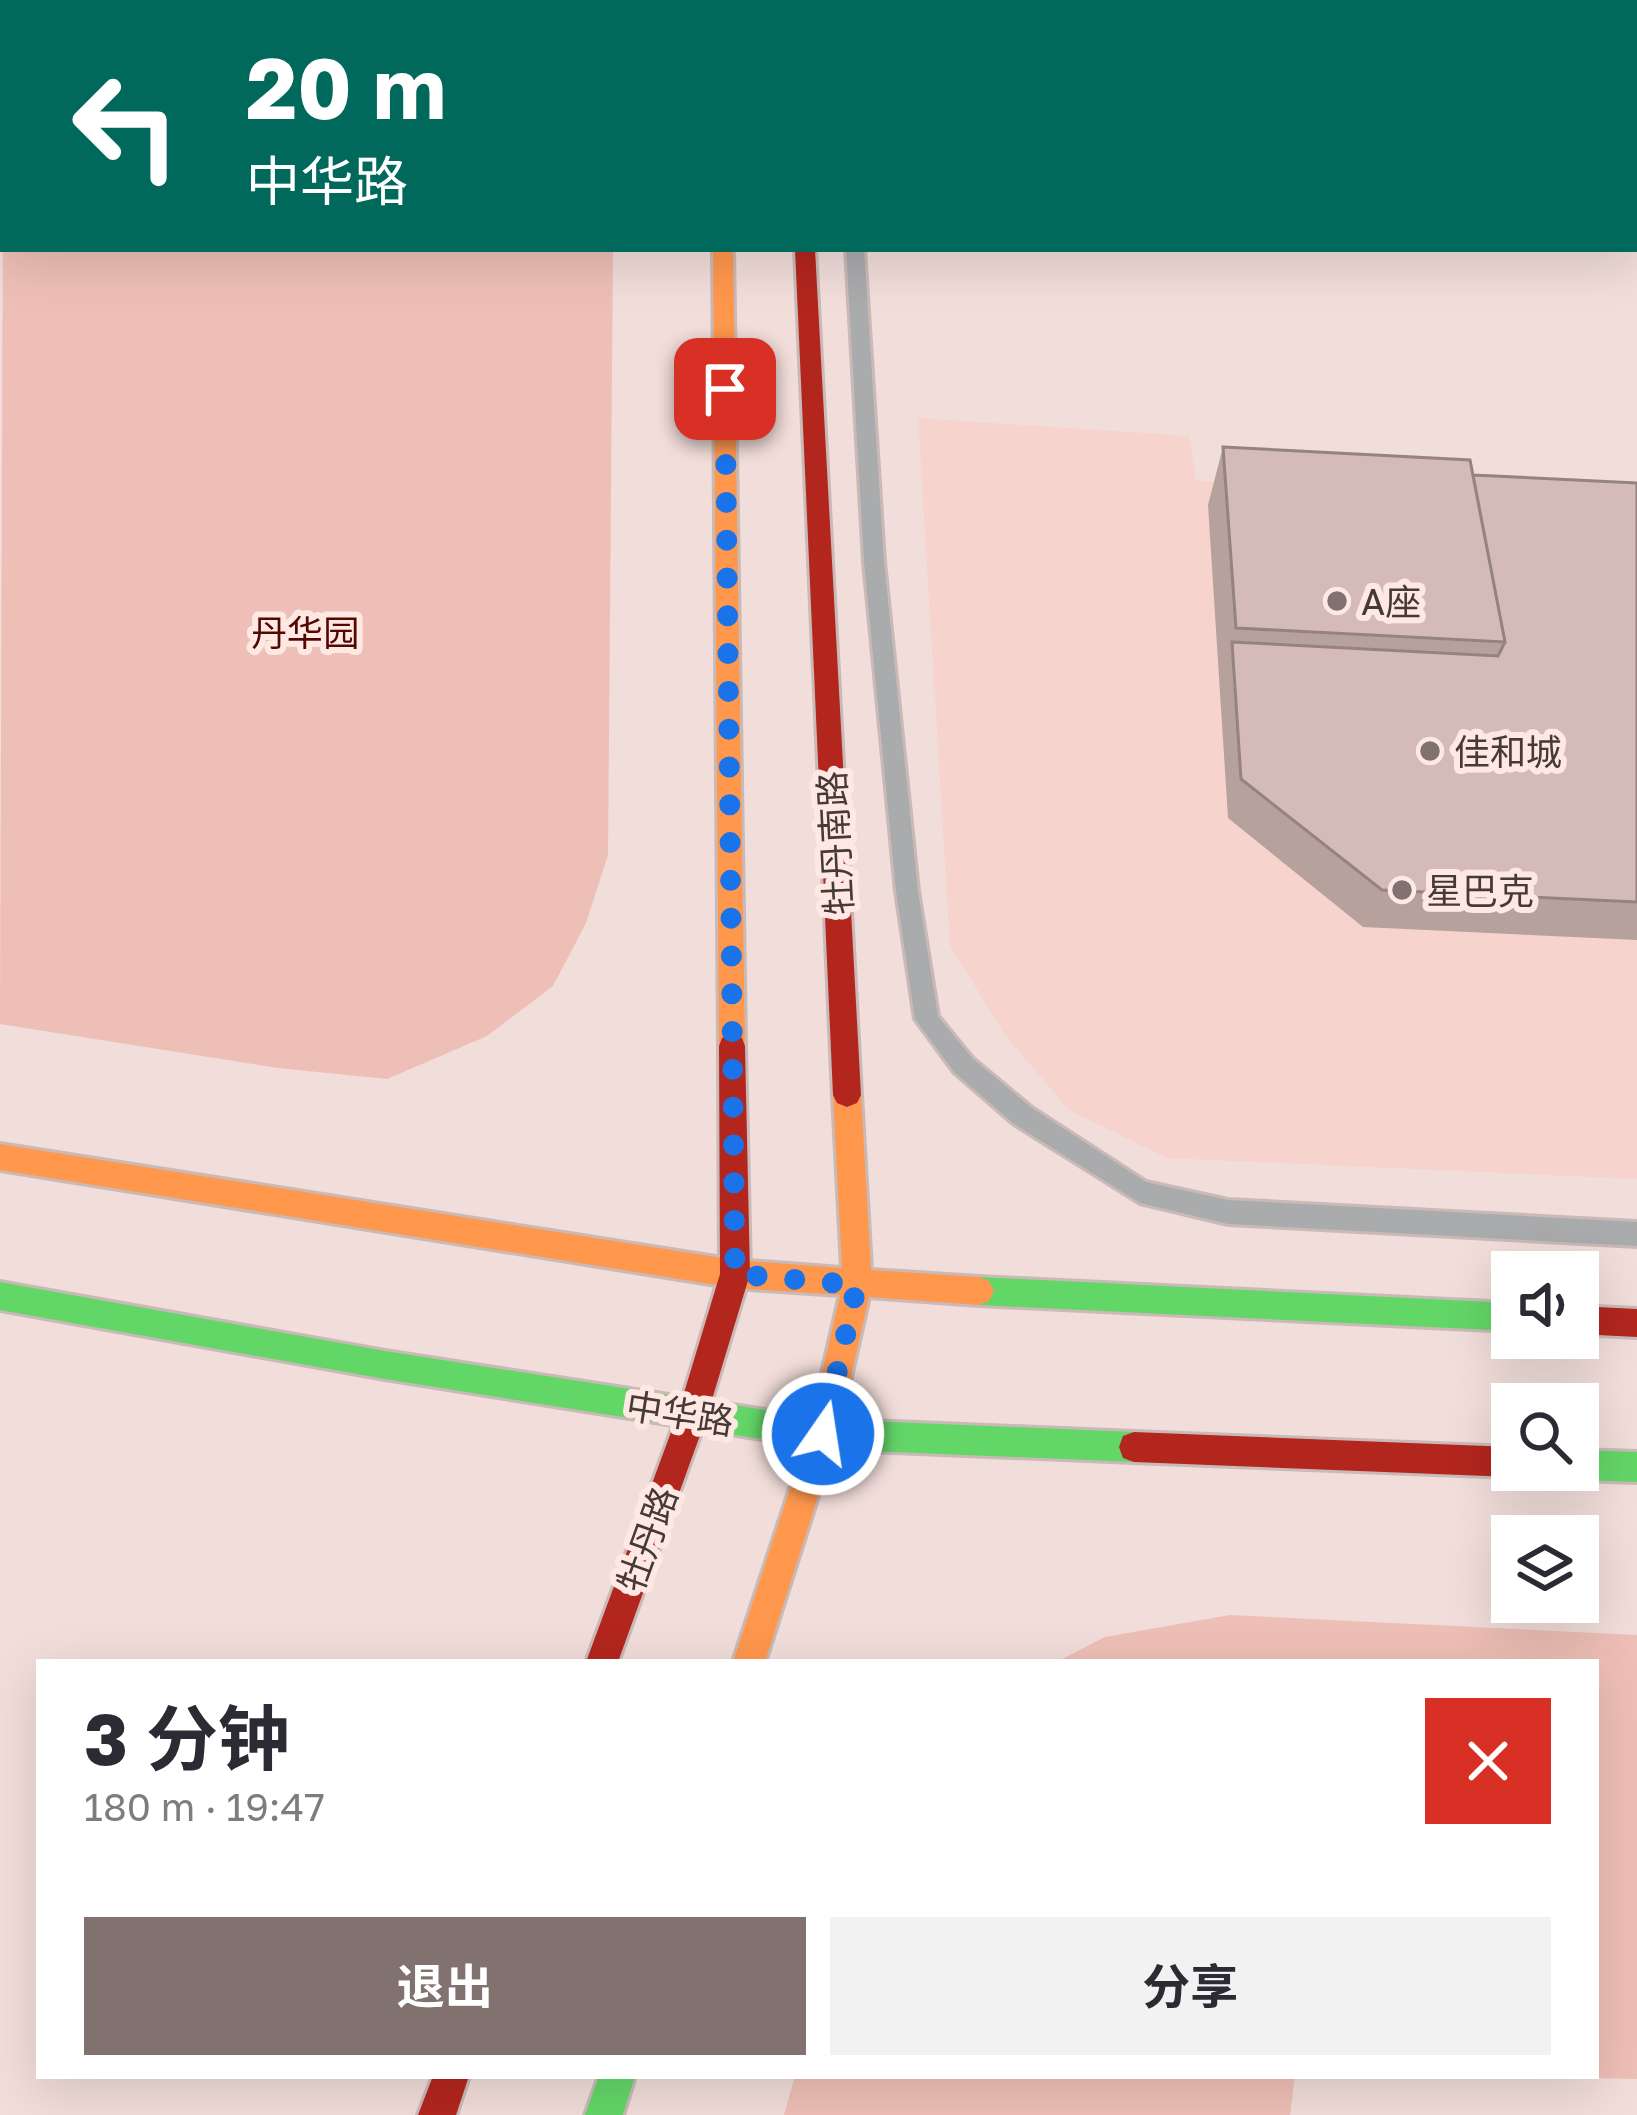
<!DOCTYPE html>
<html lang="zh">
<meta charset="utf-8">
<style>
body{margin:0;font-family:"Golos Text","Noto Sans SC",sans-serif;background:#f2f2f3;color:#2b2b33;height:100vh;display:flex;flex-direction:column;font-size:45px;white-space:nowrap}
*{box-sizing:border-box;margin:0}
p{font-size:39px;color:#7c7c81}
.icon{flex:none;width:66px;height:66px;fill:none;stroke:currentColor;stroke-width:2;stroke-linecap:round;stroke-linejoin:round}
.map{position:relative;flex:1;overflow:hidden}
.drawer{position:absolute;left:36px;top:1659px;width:1563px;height:420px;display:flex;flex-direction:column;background:#fff;border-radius:0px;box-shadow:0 12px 48px #0002}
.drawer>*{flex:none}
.guide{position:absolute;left:0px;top:0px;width:1638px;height:252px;box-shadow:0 12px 48px #0002;background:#00695c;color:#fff;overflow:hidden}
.tools{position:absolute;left:1491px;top:1251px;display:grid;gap:24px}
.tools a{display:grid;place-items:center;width:108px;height:108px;border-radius:0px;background:#fff;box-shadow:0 12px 48px #0002;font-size:60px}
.pin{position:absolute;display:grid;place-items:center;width:102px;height:102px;color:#fff;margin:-51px;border-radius:24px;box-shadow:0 6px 18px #0006}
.me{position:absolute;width:132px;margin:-66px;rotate:13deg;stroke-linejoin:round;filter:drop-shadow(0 0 9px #0008)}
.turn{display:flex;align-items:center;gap:42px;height:252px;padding:0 48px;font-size:54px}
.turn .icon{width:156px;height:156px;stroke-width:2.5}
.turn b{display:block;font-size:84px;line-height:102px}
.round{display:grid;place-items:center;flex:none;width:126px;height:126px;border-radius:0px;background:#f2f2f3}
.head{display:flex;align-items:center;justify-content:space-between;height:204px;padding:0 48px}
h1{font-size:72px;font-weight:700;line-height:90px}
.action{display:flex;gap:24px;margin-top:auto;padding:24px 48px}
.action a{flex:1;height:138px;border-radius:0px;background:#82726f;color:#fff;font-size:48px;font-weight:700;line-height:138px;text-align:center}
.action a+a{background:#f2f2f3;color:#2b2b33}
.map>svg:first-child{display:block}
.built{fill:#f6d4cd}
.green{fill:#eebfb6}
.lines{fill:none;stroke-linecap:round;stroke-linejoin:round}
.canal{fill:#97c3e8;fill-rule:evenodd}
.lane-casing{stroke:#cabab7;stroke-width:6}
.fast-casing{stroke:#cabab7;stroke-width:6}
.slow-casing{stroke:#cabab7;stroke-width:6}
.jam-casing{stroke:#cabab7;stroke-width:6}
.lane{fill:#aaabad;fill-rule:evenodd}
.fast{fill:#63d668;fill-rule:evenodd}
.slow{fill:#ff974d;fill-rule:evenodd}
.jam{fill:#b3261e;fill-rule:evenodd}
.wall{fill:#b7a19d}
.building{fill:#d5bbb7;stroke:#958380;stroke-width:3}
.route{stroke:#1a73e8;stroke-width:21;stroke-dasharray:0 37.8}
.poi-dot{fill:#82726f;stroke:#fee8e3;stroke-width:4.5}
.labels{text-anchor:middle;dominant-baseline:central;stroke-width:12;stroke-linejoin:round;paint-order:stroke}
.poi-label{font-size:36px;fill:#473936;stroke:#fee8e3;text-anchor:start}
.park-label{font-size:36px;fill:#540701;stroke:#fee8e3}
.street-label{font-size:36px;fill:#473936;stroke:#fee8e3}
</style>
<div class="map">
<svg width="1637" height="2115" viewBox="0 0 1637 2115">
<rect width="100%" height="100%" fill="#f1ddd9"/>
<path class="built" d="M918 418 1189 436 1196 481 1637 505V1179L1167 1158 1069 1110 1004 1034 950 945Z"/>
<path class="green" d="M886 0H1637V127L1635 3Z
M3 181V249H613L608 855 586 923 553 986 487 1036 387 1079 278 1068 0 1024Z
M1230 1615 1637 1635V2079L1487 2076H1596V1662H1056L1105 1637Z
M795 2076H1295L1290 2115H784Z"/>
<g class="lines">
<path class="canal" d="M91 0H128L89 3Z
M0 90H3L0 113Z"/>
<g class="lane-casing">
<path id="lane" d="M832 0H848V3H832Z
M846 249H864L884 562 918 891 938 1016 972 1058 1032 1108 1146 1182 1228 1200 1637 1222V1246L1228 1224 1140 1203 1014 1124 954 1072 915 1019 896 891 864 562Z"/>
</g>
<g class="fast-casing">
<path id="fast" d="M979 1277 1512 1303V1331L979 1305 969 1301 964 1291 969 1281Z
M0 1282 385 1351 823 1419 1134 1432 1145 1436 1149 1447 1145 1458 1134 1462 823 1449 385 1379 0 1310Z
M1578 1450 1637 1452V1482L1578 1480 1567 1476 1565 1470H1578Z
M599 2076H635L623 2115H585Z"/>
</g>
<g class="slow-casing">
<path id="slow" d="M712 0H728V3H712Z
M785 0H801V3H785Z
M713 249H733L745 1046 742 1054 732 1058 722 1054 719 1046Z
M847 1083 857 1087 861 1095 871 1270 979 1277 989 1281 994 1291 989 1301 979 1305 869 1297 838 1434 765 1662H733L808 1434 840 1295 735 1288 0 1170V1144L735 1260 842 1268 833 1095 837 1087Z"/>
</g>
<g class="jam-casing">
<path id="jam" d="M795 249H815L861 1095 857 1103 847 1107 837 1103 833 1095Z
M732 1034 742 1038 745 1046 750 1274 707 1416 618 1662H586L677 1416 720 1274 719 1046 722 1038Z
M1578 1306 1637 1309V1337L1578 1334Z
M1134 1432 1512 1447V1470H1524L1512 1477 1134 1462 1123 1458 1119 1447 1123 1436Z
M433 2076H469L456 2115H418Z"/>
</g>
<use href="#lane" class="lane"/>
<use href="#fast" class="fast"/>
<use href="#slow" class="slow"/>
<use href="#jam" class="jam"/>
</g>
<path class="wall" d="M1223 447 1473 475 1637 483V940L1363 927 1228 818 1208 505Z"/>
<path class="building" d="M1223 447 1470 460 1505 642 1236 628Z
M1473 475 1637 483V902L1382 890 1241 779 1232 642 1498 656 1505 642Z"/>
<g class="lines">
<path class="route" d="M725 389 735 1274 857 1285 823 1434"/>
</g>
<g class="poi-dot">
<circle cx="1337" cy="601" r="12"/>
<circle cx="1430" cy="751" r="12"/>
<circle cx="1402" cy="890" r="12"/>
</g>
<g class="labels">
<g class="poi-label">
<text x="1361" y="601">A座</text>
<text x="1454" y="751">佳和城</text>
<text x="1426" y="890">星巴克</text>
</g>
<g class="park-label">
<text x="305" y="632">丹华园</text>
</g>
<g class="street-label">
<text transform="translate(835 843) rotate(-93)">牡丹南路</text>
<text transform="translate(680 1413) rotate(9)">中华路</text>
<text transform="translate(647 1539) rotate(-70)">牡丹路</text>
</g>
</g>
</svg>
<div class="tools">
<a><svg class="icon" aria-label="sound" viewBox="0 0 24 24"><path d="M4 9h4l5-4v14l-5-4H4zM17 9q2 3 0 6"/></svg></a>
<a><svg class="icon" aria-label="search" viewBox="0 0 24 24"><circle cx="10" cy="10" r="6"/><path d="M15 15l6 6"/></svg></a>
<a><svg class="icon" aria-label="layers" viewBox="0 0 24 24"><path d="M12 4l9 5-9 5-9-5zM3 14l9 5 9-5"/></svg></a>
</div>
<div class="pin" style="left:725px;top:389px;background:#d93025"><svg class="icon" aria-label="arrive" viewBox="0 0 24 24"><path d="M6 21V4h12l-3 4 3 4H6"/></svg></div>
<svg class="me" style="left:823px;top:1434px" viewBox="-20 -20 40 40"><circle r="17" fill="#1a73e8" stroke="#fff" stroke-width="3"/><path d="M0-11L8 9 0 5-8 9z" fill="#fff"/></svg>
<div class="guide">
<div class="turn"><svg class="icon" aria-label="left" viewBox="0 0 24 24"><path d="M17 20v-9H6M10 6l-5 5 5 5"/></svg><div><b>20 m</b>中华路</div></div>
</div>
<section class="drawer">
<div class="head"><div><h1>3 分钟</h1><p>180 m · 19:47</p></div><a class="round" style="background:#d93025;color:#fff"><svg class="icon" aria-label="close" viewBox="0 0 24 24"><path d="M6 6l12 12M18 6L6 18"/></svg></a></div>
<div class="action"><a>退出</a><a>分享</a></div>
</section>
</div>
